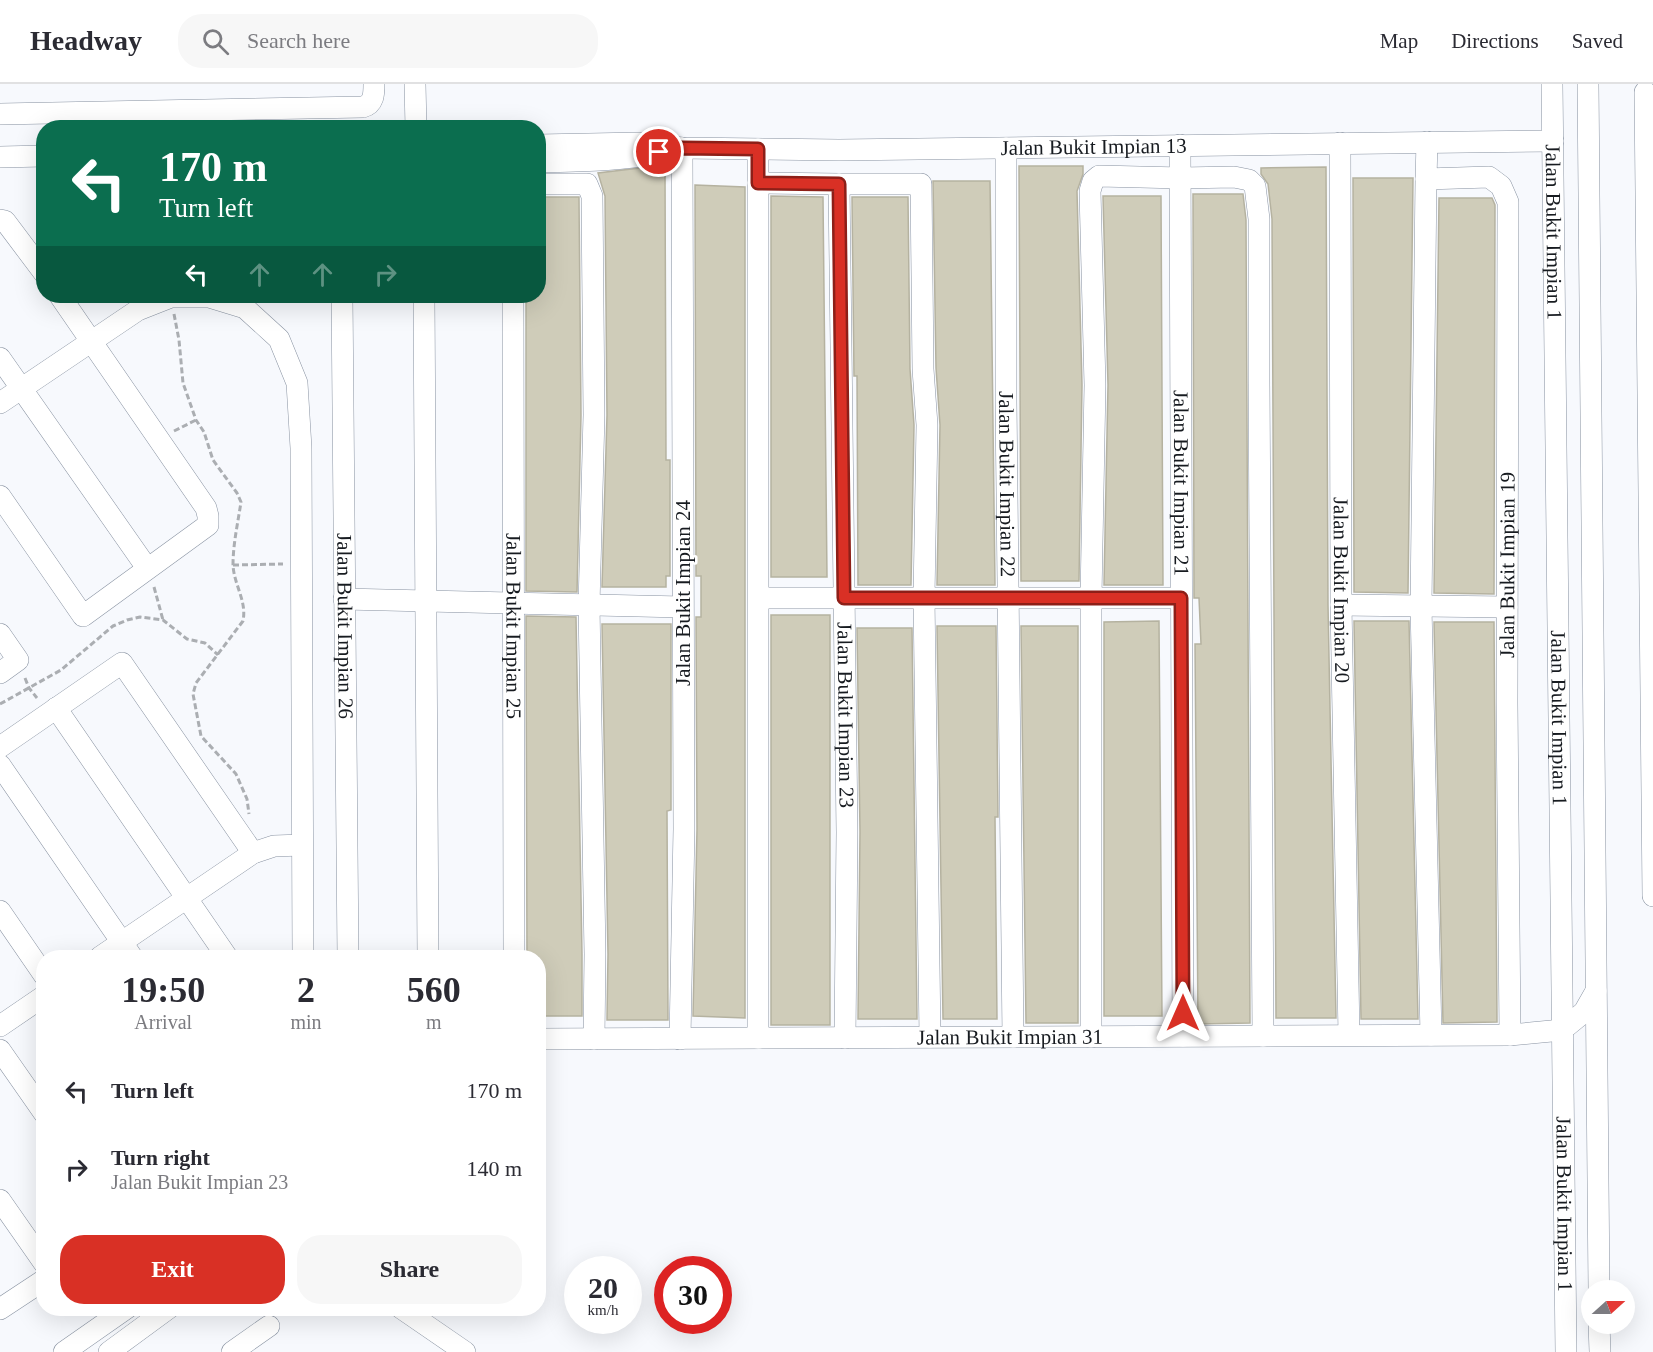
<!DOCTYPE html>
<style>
body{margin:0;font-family:"Times New Roman",serif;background:#f7f7f7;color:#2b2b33;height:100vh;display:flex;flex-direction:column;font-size:22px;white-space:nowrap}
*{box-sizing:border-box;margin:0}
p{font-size:20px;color:#7c7c81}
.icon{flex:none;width:33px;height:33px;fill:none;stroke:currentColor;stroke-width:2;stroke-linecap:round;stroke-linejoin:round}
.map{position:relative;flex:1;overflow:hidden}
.sheet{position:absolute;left:36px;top:866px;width:510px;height:366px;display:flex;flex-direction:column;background:#fff;border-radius:24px;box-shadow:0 6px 24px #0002}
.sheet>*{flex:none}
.banner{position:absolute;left:36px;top:36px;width:510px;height:183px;border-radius:24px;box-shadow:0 6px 24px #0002;background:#0b6e4f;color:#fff;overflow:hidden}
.needle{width:39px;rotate:69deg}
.fabs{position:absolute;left:1581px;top:1196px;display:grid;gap:12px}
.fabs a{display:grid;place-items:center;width:54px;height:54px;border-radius:50%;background:#fff;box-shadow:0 6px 24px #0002;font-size:30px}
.speed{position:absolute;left:564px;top:1172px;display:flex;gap:12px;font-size:30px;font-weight:700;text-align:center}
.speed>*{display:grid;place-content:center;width:78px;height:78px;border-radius:50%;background:#fff;box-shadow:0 6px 24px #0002;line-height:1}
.speed small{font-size:15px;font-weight:400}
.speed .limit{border:9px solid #d22;background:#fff;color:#111}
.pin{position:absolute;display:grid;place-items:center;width:51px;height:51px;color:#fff;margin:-26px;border:3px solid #fff;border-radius:50%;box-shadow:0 2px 6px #0007}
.me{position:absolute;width:66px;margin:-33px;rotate:0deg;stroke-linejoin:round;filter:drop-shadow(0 0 4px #0008)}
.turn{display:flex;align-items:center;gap:21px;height:126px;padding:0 24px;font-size:27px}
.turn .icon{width:78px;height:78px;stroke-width:2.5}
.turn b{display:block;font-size:42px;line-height:51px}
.lanes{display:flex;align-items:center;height:57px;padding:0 24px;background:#0003;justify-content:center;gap:30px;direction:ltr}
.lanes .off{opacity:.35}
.eta{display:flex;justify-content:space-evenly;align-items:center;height:102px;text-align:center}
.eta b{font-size:36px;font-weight:800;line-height:42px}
.cta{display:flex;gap:12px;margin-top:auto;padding:12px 24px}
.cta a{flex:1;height:69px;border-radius:24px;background:#d93025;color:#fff;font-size:24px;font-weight:800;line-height:69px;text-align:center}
.cta a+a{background:#f7f7f7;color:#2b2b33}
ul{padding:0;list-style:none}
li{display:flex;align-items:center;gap:18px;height:78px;padding:0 24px}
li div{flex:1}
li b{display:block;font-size:22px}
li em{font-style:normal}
header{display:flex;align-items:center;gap:36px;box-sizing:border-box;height:84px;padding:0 30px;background:#fff;border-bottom:2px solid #e1e1e2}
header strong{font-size:28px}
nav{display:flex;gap:33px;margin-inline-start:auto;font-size:21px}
.search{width:420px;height:54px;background:#f7f7f7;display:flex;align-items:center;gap:15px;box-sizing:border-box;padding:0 21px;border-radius:24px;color:#7c7c81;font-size:22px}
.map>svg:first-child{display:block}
.building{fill:#cfccb9;stroke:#b5b2a0;stroke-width:1.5}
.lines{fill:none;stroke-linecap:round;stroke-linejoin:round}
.minor-casing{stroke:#8993a2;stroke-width:22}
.path{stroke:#abaeb2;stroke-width:3;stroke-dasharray:6 3;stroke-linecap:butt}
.minor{stroke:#fff;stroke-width:21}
.route-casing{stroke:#8d1f18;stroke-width:15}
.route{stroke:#d93025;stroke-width:10}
.labels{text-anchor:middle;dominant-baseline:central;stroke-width:5;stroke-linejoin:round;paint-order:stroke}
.street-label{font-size:21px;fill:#171b20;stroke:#fff}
</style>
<header>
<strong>Headway</strong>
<div class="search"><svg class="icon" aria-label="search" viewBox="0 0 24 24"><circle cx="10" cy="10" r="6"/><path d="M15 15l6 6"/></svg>Search here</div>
<nav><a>Map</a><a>Directions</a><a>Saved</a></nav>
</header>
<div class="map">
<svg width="1653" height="1268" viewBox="0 0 1653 1268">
<rect width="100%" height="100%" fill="#f7f9fd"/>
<path class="building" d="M657 82H665L666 376H670V492H666V503H602L607 331 605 112 598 89Z
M1019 82H1083V90L1077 107 1082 301 1079 497H1021Z
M1326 83 1328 521 1336 934H1276L1272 135 1268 100 1261 90V84Z
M1353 94H1413L1408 509 1354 508Z
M933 97H990L995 501H937L940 341 936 284Z
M695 101 745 103V934L693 932 697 745 696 533H701V492H696Z
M1193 110H1243L1246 136 1250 939 1198 940 1195 560H1201L1199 514H1194Z
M771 112 823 113 827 493H771Z
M1103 112H1161L1163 501H1104L1108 301Z
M538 113H579V115L581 331 577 508 526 507V212H538Z
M852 113H908L910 285 914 341 911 501H858L857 292H854Z
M1439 114H1492L1495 121 1494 510 1434 509Z
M771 531H830V941H771Z
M526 532 576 533 582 870V932H538V873H527Z
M1159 537 1162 932H1104V538Z
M1354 537H1409L1418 935H1361Z
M1434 538H1494L1497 938 1443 939Z
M602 540H671V726L667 727 668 936H607L608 870Z
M937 542H996L998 733H995L997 935H943Z
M1021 542H1078V939H1026Z
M857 544H912L917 935H858L860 748Z"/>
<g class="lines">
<g class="minor-casing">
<g id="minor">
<path d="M415 0 416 44"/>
<path id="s1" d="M1552 0 1566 1268"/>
<path d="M1588 0 1599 1206"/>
<path d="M1645 8 1653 812"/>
<path d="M0 30 363 23C374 20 374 10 374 0"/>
<path id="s2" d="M1340 59 1341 521 1349 951"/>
<path id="s3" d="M538 61 639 59 682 64 839 66 1553 57"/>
<path id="s4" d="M1180 61 1183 952"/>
<path id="s5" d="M1006 64V318L1013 953"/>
<path d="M0 73 44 72"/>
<path d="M538 78C579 77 618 77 658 69"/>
<path d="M1426 95 1421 523 1431 951"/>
<path id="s6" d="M758 99 839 100 847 748 845 954"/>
<path d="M538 100H587L592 112 594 331 589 521 595 870 594 955"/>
<path d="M839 100H921L923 285 927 341 924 513 930 953"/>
<path d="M0 136 5 137 44 189"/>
<path id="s7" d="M342 212 348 873"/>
<path d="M424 212 428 873"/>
<path id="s8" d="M513 212 514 873"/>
<path d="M0 274 147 484"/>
<path d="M0 319 138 226 171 213H209L245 224 279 255 297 299 301 364 303 873"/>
<path d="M0 412 83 532 208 441V432L206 424 60 212"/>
<path d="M759 514H1181"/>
<path d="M344 515 682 523"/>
<path d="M1341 521 1507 523"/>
<path d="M0 550 18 576 0 589"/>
<path d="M56 624 227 873"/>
<path d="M0 663 122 579 253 769"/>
<path d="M0 681 132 873"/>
<path d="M0 827 44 891"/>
<path d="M100 873 253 769 274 762 302 761"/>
<path d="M0 942 44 912"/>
<path d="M1510 951 1562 946 1584 928 1596 907"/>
<path d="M1091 953V513L1095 301 1090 107 1093 97 1099 92 1181 94 1234 93 1249 96 1255 102 1259 135V297L1263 952"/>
<path d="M758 954V65"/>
<path id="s9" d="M538 955 1510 951 1507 619 1508 118 1501 102 1489 93 1426 95 1427 58"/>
<path d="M680 955 684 745 682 64"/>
<path d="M0 966 44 1029"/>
<path d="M0 1116 44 1179"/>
<path d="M401 1224 465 1268"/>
<path d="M0 1225 44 1196"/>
<path d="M1599 1239 1600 1268"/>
<path d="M64 1268 127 1224"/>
<path d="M109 1268 169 1224"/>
<path d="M232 1268 269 1242"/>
</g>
</g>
<path class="path" d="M174 230 179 256 183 299 196 336 204 348 213 376 237 409 241 418C238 438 233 460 233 481 234 501 247 517 243 537L196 599 193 610 201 652 236 690 247 715 249 730
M174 347 196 336
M233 481 283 480
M154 503 163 536
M25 594 29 604 37 614
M0 620 61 586 113 542 127 536 140 533 163 536 187 555 205 559 218 571"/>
<use href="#minor" class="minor"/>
</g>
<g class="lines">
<g class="route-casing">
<path id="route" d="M659 68 682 64 758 65V99L839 100 844 514H1181L1183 929"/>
</g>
<use href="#route" class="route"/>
</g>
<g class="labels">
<g class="street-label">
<text stroke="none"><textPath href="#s3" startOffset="556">Jalan Bukit Impian 13</textPath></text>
<text stroke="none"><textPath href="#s1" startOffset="148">Jalan Bukit Impian 1</textPath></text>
<text stroke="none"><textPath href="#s4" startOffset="338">Jalan Bukit Impian 21</textPath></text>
<text stroke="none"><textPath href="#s5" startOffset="336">Jalan Bukit Impian 22</textPath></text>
<text stroke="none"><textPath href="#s9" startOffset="1442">Jalan Bukit Impian 19</textPath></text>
<text stroke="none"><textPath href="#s2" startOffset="447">Jalan Bukit Impian 20</textPath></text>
<text transform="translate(683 509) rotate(-90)">Jalan Bukit Impian 24</text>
<text stroke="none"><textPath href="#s7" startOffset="330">Jalan Bukit Impian 26</textPath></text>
<text stroke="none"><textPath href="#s8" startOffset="330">Jalan Bukit Impian 25</textPath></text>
<text stroke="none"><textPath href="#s6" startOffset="612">Jalan Bukit Impian 23</textPath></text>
<text stroke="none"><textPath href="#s1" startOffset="634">Jalan Bukit Impian 1</textPath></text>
<text stroke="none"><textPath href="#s9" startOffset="472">Jalan Bukit Impian 31</textPath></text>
<text stroke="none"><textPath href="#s1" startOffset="1120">Jalan Bukit Impian 1</textPath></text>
</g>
</g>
</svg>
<div class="fabs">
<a><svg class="needle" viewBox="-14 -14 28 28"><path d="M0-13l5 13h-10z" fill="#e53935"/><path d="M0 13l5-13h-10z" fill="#7c7c81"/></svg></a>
</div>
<div class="speed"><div>20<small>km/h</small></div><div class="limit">30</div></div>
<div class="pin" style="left:659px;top:68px;background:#d93025"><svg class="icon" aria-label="arrive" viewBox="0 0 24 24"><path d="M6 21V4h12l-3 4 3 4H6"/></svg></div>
<svg class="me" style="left:1183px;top:929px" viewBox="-20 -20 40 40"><path d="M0-17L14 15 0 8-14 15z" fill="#d93025" stroke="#fff" stroke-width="4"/></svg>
<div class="banner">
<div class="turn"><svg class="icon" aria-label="left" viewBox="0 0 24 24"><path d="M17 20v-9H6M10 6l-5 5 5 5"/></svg><div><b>170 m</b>Turn left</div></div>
<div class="lanes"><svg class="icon" aria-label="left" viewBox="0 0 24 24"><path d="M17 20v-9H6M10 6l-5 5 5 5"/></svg><svg class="icon off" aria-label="ahead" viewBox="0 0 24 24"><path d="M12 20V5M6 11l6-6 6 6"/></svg><svg class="icon off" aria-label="ahead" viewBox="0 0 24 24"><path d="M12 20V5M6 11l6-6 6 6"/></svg><svg class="icon off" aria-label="right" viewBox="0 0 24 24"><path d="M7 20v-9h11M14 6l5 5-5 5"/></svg></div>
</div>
<section class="sheet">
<div class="eta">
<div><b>19:50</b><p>Arrival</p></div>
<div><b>2</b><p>min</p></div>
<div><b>560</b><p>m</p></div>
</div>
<ul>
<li><svg class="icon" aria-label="left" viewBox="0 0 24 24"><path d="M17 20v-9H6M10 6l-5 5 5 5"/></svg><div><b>Turn left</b></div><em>170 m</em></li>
<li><svg class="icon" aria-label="right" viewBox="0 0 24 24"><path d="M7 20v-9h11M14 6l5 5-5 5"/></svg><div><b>Turn right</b><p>Jalan Bukit Impian 23</p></div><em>140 m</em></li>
</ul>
<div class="cta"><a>Exit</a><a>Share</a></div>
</section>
</div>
